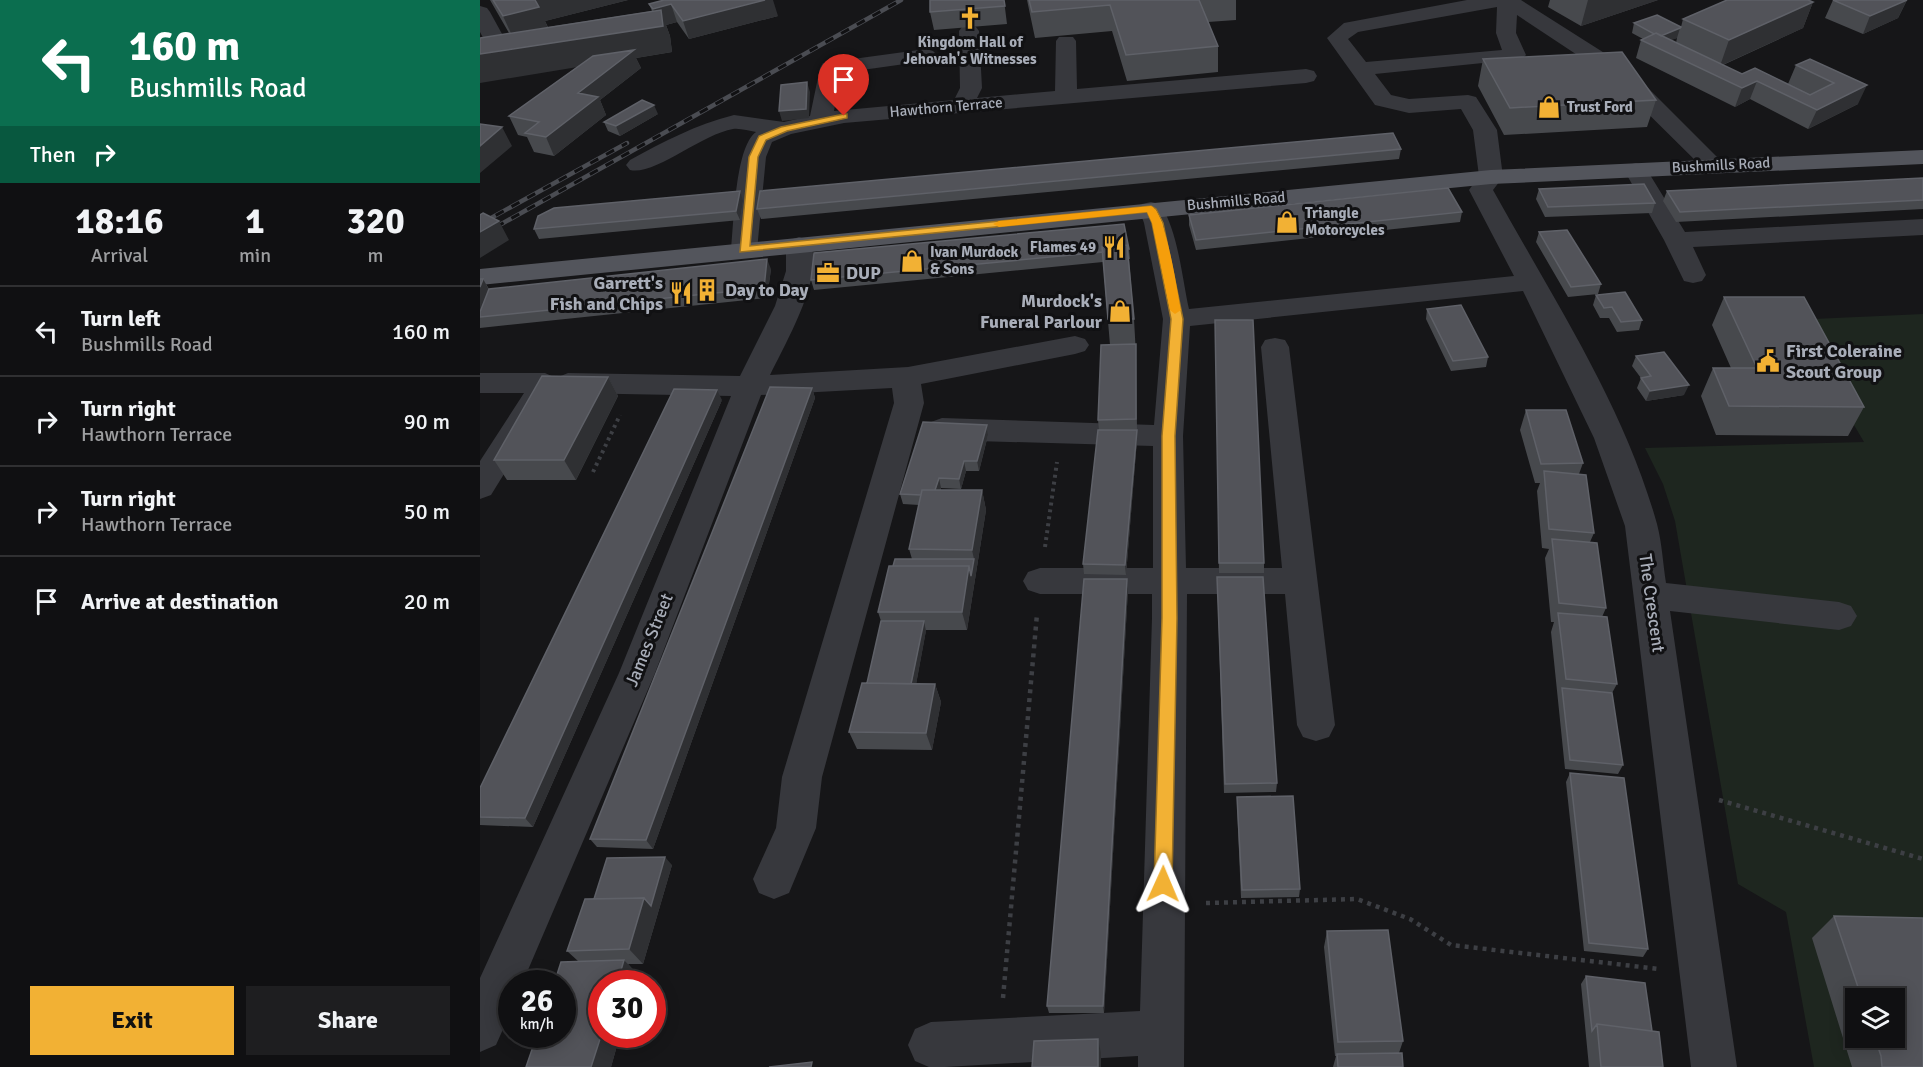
<!DOCTYPE html>
<style>
body{margin:0;font-family:Signika,sans-serif;background:#1e1e20;color:#f1f3f6;height:100vh;display:flex;flex-direction:column;font-size:22px;white-space:nowrap}
*{box-sizing:border-box;margin:0}
p{font-size:20px;color:#9c9d9f}
.icon{flex:none;width:33px;height:33px;fill:none;stroke:currentColor;stroke-width:2;stroke-linecap:round;stroke-linejoin:round}
.map{position:relative;flex:1;overflow:hidden}
.details{display:flex;flex-direction:column;background:#101012;width:480px}
.details>*{flex:none}
.hud{background:#0b6e4f;color:#fff;overflow:hidden}
.buttons{position:absolute;left:1365px;top:988px;display:grid;gap:12px}
.buttons a{display:grid;place-items:center;width:60px;height:60px;border-radius:0px;background:#101012;box-shadow:0 3px 15px #0003,0 0 0 2px #303032;font-size:30px}
.speed{position:absolute;left:18px;top:970px;display:flex;gap:12px;font-size:30px;font-weight:700;text-align:center}
.speed>*{display:grid;place-content:center;width:78px;height:78px;border-radius:50%;background:#101012;box-shadow:0 3px 15px #0003,0 0 0 2px #303032;line-height:1}
.speed small{font-size:15px;font-weight:400}
.speed .limit{border:9px solid #d22;background:#fff;color:#111}
.pin{position:absolute;display:grid;place-items:center;width:51px;height:51px;color:#fff;margin:-62px -26px;border-radius:50% 50% 50% 0;rotate:-45deg;box-shadow:0 0 6px #0007}
.pin .icon{rotate:45deg}
.me{position:absolute;width:66px;margin:-33px;rotate:1deg;stroke-linejoin:round;filter:drop-shadow(0 0 4px #0008)}
.turn{display:flex;align-items:center;gap:21px;height:126px;padding:0 30px;font-size:27px}
.turn .icon{width:78px;height:78px;stroke-width:2.5}
.turn b{display:block;font-size:42px;line-height:51px}
.then{display:flex;align-items:center;height:57px;padding:0 30px;background:#0003;gap:12px;font-size:22px}
.eta{display:flex;justify-content:space-evenly;align-items:center;height:102px;text-align:center}
.eta b{font-size:36px;font-weight:700;line-height:42px}
.action{display:flex;gap:12px;margin-top:auto;padding:12px 30px}
.action a{flex:1;height:69px;border-radius:0px;background:#f2b134;color:#111;font-size:24px;font-weight:700;line-height:69px;text-align:center}
.action a+a{background:#1e1e20;color:#f1f3f6}
ul{padding:0;list-style:none}
li{display:flex;align-items:center;gap:18px;height:90px;padding:0 30px;border-top:2px solid #303032}
li div{flex:1}
li b{display:block;font-size:22px}
li em{font-style:normal}
main{display:flex;flex:1;min-height:0}
.map>svg:first-child{display:block}
.green{fill:#1e261f;fill-rule:evenodd}
.lines{fill:none;stroke-linecap:round;stroke-linejoin:round}
.path-far1{stroke:#3d3f44;stroke-width:4;stroke-dasharray:3 4;stroke-linecap:butt}
.path{stroke:#3d3f44;stroke-width:4.5;stroke-dasharray:4 5;stroke-linecap:butt}
.minor{fill:#37383d;fill-rule:evenodd}
.major{fill:#53555c;fill-rule:evenodd}
.rail-casing{stroke:#4a4c52;stroke-width:4.5}
.rail{stroke:#111113;stroke-width:3;stroke-dasharray:9;stroke-linecap:butt}
.wall{fill:#47494d;fill-rule:evenodd}
.shaded-wall{fill:#2f3033}
.building{fill:#525359;stroke:#5f6168;stroke-width:1.5}
.route{fill:#f2b134;stroke:#9d7322;stroke-width:1.5}
.slow{fill:#f59e0b}
.labels{text-anchor:middle;dominant-baseline:central;stroke-width:6;stroke-linejoin:round;paint-order:stroke}
.far-poi-label{font-size:15px;font-weight:bold;fill:#a8adb8;stroke:#111113;text-anchor:start}
.far-street-label{font-size:15px;fill:#a8adb8;stroke:#111113}
.poi-label{font-size:18px;font-weight:bold;fill:#a8adb8;stroke:#111113;text-anchor:start}
.street-label{font-size:18px;fill:#a8adb8;stroke:#111113}
</style>
<main>
<section class="details">
<div class="hud">
<div class="turn"><svg class="icon" aria-label="left" viewBox="0 0 24 24"><path d="M17 20v-9H6M10 6l-5 5 5 5"/></svg><div><b>160 m</b>Bushmills Road</div></div>
<div class="then">Then<svg class="icon" aria-label="right" viewBox="0 0 24 24"><path d="M7 20v-9h11M14 6l5 5-5 5"/></svg></div>
</div>
<div class="eta">
<div><b>18:16</b><p>Arrival</p></div>
<div><b>1</b><p>min</p></div>
<div><b>320</b><p>m</p></div>
</div>
<ul>
<li><svg class="icon" aria-label="left" viewBox="0 0 24 24"><path d="M17 20v-9H6M10 6l-5 5 5 5"/></svg><div><b>Turn left</b><p>Bushmills Road</p></div><em>160 m</em></li>
<li><svg class="icon" aria-label="right" viewBox="0 0 24 24"><path d="M7 20v-9h11M14 6l5 5-5 5"/></svg><div><b>Turn right</b><p>Hawthorn Terrace</p></div><em>90 m</em></li>
<li><svg class="icon" aria-label="right" viewBox="0 0 24 24"><path d="M7 20v-9h11M14 6l5 5-5 5"/></svg><div><b>Turn right</b><p>Hawthorn Terrace</p></div><em>50 m</em></li>
<li><svg class="icon" aria-label="arrive" viewBox="0 0 24 24"><path d="M6 21V4h12l-3 4 3 4H6"/></svg><div><b>Arrive at destination</b></div><em>20 m</em></li>
</ul>
<div class="action"><a>Exit</a><a>Share</a></div>
</section>
<div class="map">
<svg width="1443" height="1067" viewBox="0 0 1443 1067">
<rect width="100%" height="100%" fill="#161618"/>
<path class="green" d="M1443 314V1067H1334L1306 912 1258 884 1195 521 1183 484 1165 448 1384 442 1312 320ZM1376 999H1414V1038H1376Z"/>
<g class="lines">
<path class="path-far1" d="M113 472 140 415
M565 547 577 462"/>
<path class="path" d="M1239 800 1443 859
M726 903 877 899 930 919 971 945 1179 969
M523 998 557 614"/>
<path class="minor" d="M987 0H1041L1148 68 1246 166 1242 171 1234 173 1226 171 1132 78 1037 15 1036 33 1046 55 1042 59 895 74 911 95 929 99 988 95 996 97 1017 130 1023 177 1013 190C1072 297 1144 405 1177 524 1182 543 1183 564 1186 583L1359 602 1371 606 1377 616 1371 626 1359 630 1190 611 1257 1067H1211L1145 526 1114 438 1043 291 710 326 703 436 706 568H802L781 347 785 340 795 338 805 340 809 347 855 725 849 737 836 741 823 737 817 725 805 594H707L704 1067H658V1056L465 1067H449L435 1061 428 1045 435 1029 451 1022 660 1011 672 618V594H560L548 590 543 581 548 572 560 568H673V446L462 440 451 436 447 429 451 422 462 418 674 425 683 319 664 223 659 209 662 204 671 202 680 204C698 230 702 278 709 309L1034 276 989 190 999 176 993 130 981 109 929 113 895 105 847 38 864 23ZM1017 7 1016 33 1022 50 886 62 868 39 878 32Z
M0 6 7 8 10 12 33 54 29 58 0 63V51L9 49 0 32Z
M489 25 496 27 499 31 502 88 497 98 575 91 576 41 579 37H593L596 41 597 89 826 69 834 71 837 76 834 81 826 83 364 123 311 134 292 142 286 157 277 250 273 256 264 258 255 256 251 250C254 224 255 147 276 132 269 131 260 128 253 129 222 134 174 176 150 170L146 165 150 160C185 141 215 125 254 115L304 122 330 116 340 68 343 63 351 62 446 49 453 51 457 55 453 59 446 61 361 73 354 111 474 100 480 88 479 31 482 27Z
M1156 163 1164 165 1205 232 1443 219V235L1213 247 1226 275 1222 281 1213 283 1204 281 1184 240 1144 170 1148 165Z
M319 237 328 240C349 269 304 346 290 375L428 367 595 336 605 339 609 345 605 351 595 354 441 384 444 403 342 777 336 828 309 893 294 899 279 893 273 879 296 828 302 777 414 403 412 388 281 395 175 673 42 984H32V1009L16 1045 0 1052V978L139 673 251 396 88 393 77 388 11 495 0 499V461L44 393H0V373H65L76 378 88 373 260 376 295 306 306 271V245L310 240Z"/>
<path class="major" d="M1443 150V164L1011 184 0 285V269L1011 170Z"/>
<g class="rail-casing">
<path id="rail" d="M0 224 147 143
M0 236 421 0"/>
</g>
<use href="#rail" class="rail"/>
</g>
<path class="wall" d="M10 0H148L65 21 68 27 172 11 169 4 298 16 209 39 197 22 186 25 190 36 192 52 156 58 161 68 120 100 126 115 74 156 54 152 47 137 38 135 29 116 97 67 29 33Z
M524 0 527 24 454 30 450 12Z
M547 0H756V20L728 22 738 46V72L647 81 632 31 555 38Z
M1070 0H1178L1101 26 1068 7Z
M1351 0H1427L1418 18 1383 34 1345 18 1353 0Z
M1333 2 1323 28 1243 65 1262 74 1330 95 1308 84 1316 65 1330 59 1378 104 1328 129 1270 99 1255 107 1156 58 1161 40 1163 39 1152 33 1154 23 1201 27 1203 19ZM1197 38 1196 43 1190 40Z
M1003 59 1176 100 1167 127 1024 135 998 86Z
M178 114 140 136 128 131 124 122Z
M921 149 919 159 281 219 277 209Z
M1443 178V209L1196 222 1183 201 1187 191Z
M1059 189 1175 203 1172 213 1065 217 1056 199Z
M263 201 260 220 59 239 54 229Z
M982 212 980 222 716 250 709 225V215Z
M1059 232 1121 284 1118 294 1088 297 1056 242Z
M649 249 650 259H649L654 319 656 355 657 429 623 430H657V440L646 575 604 574 603 564 619 430 618 420 630 345 623 262 334 290 331 280Z
M291 269 287 298 0 328V279H3L9 289Z
M1116 295 1162 320 1159 330 1137 332 1129 318H1120L1113 305Z
M1244 297 1384 407 1368 436 1236 435 1221 396 1233 368H1251L1232 325Z
M947 309 1008 357 1006 367 971 371 946 319Z
M735 320 784 563V573H739Z
M1156 356 1204 395 1166 401 1157 388 1161 378 1152 366Z
M128 377 138 396 96 480H27L14 460Z
M332 388 335 398 173 849 117 847 110 839Z
M242 400 53 827 0 825V788Z
M1046 410 1103 463 1099 474 1114 533 1110 542 1126 608 1122 617 1137 684 1132 693 1143 765 1138 774 1085 769 1071 632 1074 622H1071L1065 558 1069 549 1062 548 1057 491 1060 483H1055L1040 430Z
M507 425 508 435 499 471H486L481 489 461 488V490H502L506 510 487 630H446L436 684H455L461 702 452 750 377 749 369 732 387 683 401 621 398 612 413 566 432 559 429 549 439 505 423 504 420 494Z
M737 577 797 783 796 792 744 793Z
M647 579 648 589 624 1013H569L567 1006Z
M1090 773 1168 949 1163 957 1104 951 1086 782Z
M757 797 820 889 819 897 761 898 757 806Z
M192 865 163 964H148L158 975 122 1035H140L131 1067 98 961 87 951 114 899Z
M1354 916 1443 918V1067H1372L1332 938ZM1376 999H1414V1038H1376Z
M847 931 923 1041 919 1053 923 1067H853L856 1056H855L844 947Z
M1106 976 1172 1031 1183 1067H1109L1101 984Z"/>
<path class="shaded-wall" d="M54 0H148L65 21 70 33 35 42 23 16Z
M285 0H293L298 16 209 39 203 21Z
M1108 0H1178L1101 26Z
M1427 0 1418 18 1383 34 1390 16Z
M1333 2 1323 28 1240 66 1249 40Z
M191 4 197 22 186 25 190 36 192 52 156 58 161 68 120 100 126 115 74 156 66 137 98 93 140 60 0 83V54L179 26 173 9Z
M1200 28 1197 38 1176 46 1179 36Z
M1277 81 1270 99 1255 107 1262 88Z
M327 82 330 92 329 118 302 121 299 111Z
M1387 85 1378 104 1328 129 1337 110Z
M174 105 178 114 140 136 136 126Z
M22 127 32 146 0 173V146Z
M260 191 263 201 260 220 256 211Z
M19 221 29 240 0 258V232Z
M287 259 291 269 287 298 284 288Z
M3 279 14 299 0 317V287Z
M128 377 138 396 96 480 84 460Z
M1209 385 1204 395 1166 401 1170 391Z
M332 388 335 398 173 849 166 840Z
M237 390 242 400 53 827 45 818Z
M507 425 508 435 499 471 497 461Z
M657 430V440L646 575 645 565Z
M484 461 486 471 481 489 479 479Z
M459 478 461 488 456 506 454 496Z
M502 490 506 510 487 630 482 612 489 566 494 559 492 550Z
M647 579 648 589 624 1013 623 1006Z
M444 621 446 631 433 701 430 692Z
M455 684 461 702 452 750 446 733Z
M185 857 192 865 163 964 149 949 164 898Z
M144 960 158 975 156 984H137Z
M122 1033V1035H140L131 1067H111Z
M618 1039 621 1053V1067H618Z"/>
<path class="building" d="M13 0H55L59 7 23 16Z
M184 0H285L203 21 191 4 173 9 169 4Z
M450 0H524L525 6 450 12Z
M549 0H719L738 46 646 55 630 5 552 12Z
M1247 0H1328L1333 2 1249 40 1203 19Z
M1353 0H1427L1390 16Z
M181 10 183 26 0 54V38Z
M1177 15 1201 27 1200 28 1181 36 1176 33 1174 34 1154 23Z
M1176 33 1262 74 1275 68 1330 95 1354 83 1316 65 1330 59 1387 85 1337 110 1277 81 1262 88 1161 40Z
M154 50 98 93 118 97 66 137 45 133 59 122 29 116 113 56Z
M1142 52 1176 100 1030 108 1003 59Z
M327 82 326 109 299 111 301 85Z
M162 100 174 105 136 126 124 122Z
M0 124 22 127 0 146Z
M913 133 921 149 277 209 280 191Z
M1443 178V200L1200 212 1187 191Z
M1164 184 1175 203 1068 207 1059 189Z
M968 188 982 212 716 240 709 215Z
M260 191 256 211 54 229 58 216 74 208Z
M3 213 19 221 0 232V215Z
M644 224 649 249H648L647 245 622 247 623 252 331 280 334 253Z
M1087 230 1121 284 1091 287 1059 232Z
M647 245 654 319H628L622 247Z
M287 259 284 288 0 317V312L9 289Z
M0 279H3L0 287Z
M1145 292 1162 320 1141 322 1132 307 1124 308 1116 295Z
M1244 297H1324L1384 407 1249 406 1233 368H1277Z
M981 305 1008 357 973 361 947 309Z
M735 320H773L784 563H739Z
M656 344V419L618 420 621 345Z
M1184 352 1209 385 1170 391 1161 378 1171 376 1156 356Z
M62 376 128 377 84 460H14Z
M290 387 332 388 166 840 110 839Z
M194 389 237 390 45 818 0 817V788Z
M1046 410H1086L1103 463 1061 464Z
M443 422 507 425 497 461H484L479 479 459 478 455 490H442L441 495 420 494Z
M618 430H657L645 565 603 564Z
M1064 471 1106 475 1114 533 1069 529Z
M442 490H502L492 550 429 549Z
M1072 539 1117 543 1126 608 1079 603Z
M415 559H494L491 576 489 566H413Z
M409 566H489L482 612H398Z
M737 577H783L797 783 745 784Z
M604 579H647L623 1006H567Z
M1078 613 1127 617 1137 684 1086 679Z
M401 621H444L431 684 387 683Z
M382 683 455 684 446 733 369 732Z
M1082 688 1132 693 1143 765 1090 760Z
M1090 773 1144 778 1168 949 1109 943Z
M813 796 820 889 762 890 757 797Z
M185 857 171 906 164 898 114 899 127 858Z
M164 898 149 949 87 951 105 899Z
M1354 916 1443 918V1067H1402L1401 1056 1395 1038H1414V999H1382Z
M908 930 923 1041 858 1042 847 931Z
M144 960 137 984H122V1033L111 1067H46L57 1035H82V984H74L81 962Z
M1106 976 1165 983 1172 1031 1117 1024 1112 1031Z
M1117 1024 1179 1032 1183 1067H1121Z
M618 1039V1067H552L554 1041Z
M922 1053 923 1067H858L857 1054Z
M332 1062 331 1067H289Z"/>
<path class="route" d="M364 114H367V118L307 131 286 140 278 157 270 246 671 206 676 209 683 223 703 319 695 436 697 618 692 884 689 890 683 892 677 890 674 884 682 618V436L691 319 672 223 667 212 260 252 269 157 279 136 301 127Z"/>
<path class="slow" d="M671 206C686 212 697 291 701 310L695 314 690 310 672 223 667 212 519 227 513 224 519 221Z"/>
<defs>
<g id="church-bare" transform="scale(1.8)"><path d="M-1.2-6h2.4v3.5h3.3v2.4h-3.3V6h-2.4V-.1h-3.3v-2.4h3.3Z" fill="#f2b134" stroke="#111113" stroke-width="2.5" paint-order="stroke"/></g>
<g id="shop-bare" transform="scale(1.8)"><path d="M-5-2.5h2.3a2.7 3.5 0 0 1 5.4 0H5L5.5 6h-11ZM-1.5-2.5h3a1.5 2.3 0 0 0-3 0Z" fill="#f2b134" stroke="#111113" stroke-width="2.5" paint-order="stroke"/></g>
<g id="restaurant-bare" transform="scale(1.8)"><path d="M-5-6h1v4h1v-4h1v4h1v-4h1v5L-1.5 .5V6h-2V.5L-5-1ZM5-6V6H3V1.5H1.5Q1.5-4 5-6Z" fill="#f2b134" stroke="#111113" stroke-width="2.5" paint-order="stroke"/></g>
<g id="office-bare" transform="scale(1.8)"><path d="M-6-3h4V-5.5h4V-3h4V5H-6ZM-1-4.5V-3h2v-1.5ZM-6 0V1H6V0Z" fill="#f2b134" stroke="#111113" stroke-width="2.5" paint-order="stroke"/></g>
<g id="building-bare" transform="scale(1.8)"><path d="M-4-6H4V6H1V3H-1V6H-4ZM-2.5-4.3h1.7v1.8h-1.7ZM.8-4.3h1.7v1.8H.8ZM-2.5-1h1.7V.8h-1.7ZM.8-1h1.7V.8H.8Z" fill="#f2b134" stroke="#111113" stroke-width="2.5" paint-order="stroke"/></g>
<g id="civic-bare" transform="scale(1.8)"><path d="M-.6-6.5H3V-4.5H.6V-3L4-1V1h2V6H-6V1h2V-1L-.6-3ZM-1.2 2.5V6h2.4V2.5Z" fill="#f2b134" stroke="#111113" stroke-width="2.5" paint-order="stroke"/></g>
</defs>
<g fill-rule="evenodd">
<use href="#church-bare" x="490" y="18"/>
<use href="#shop-bare" x="1069" y="107"/>
<use href="#shop-bare" x="807" y="222"/>
<use href="#restaurant-bare" x="634" y="247"/>
<use href="#shop-bare" x="432" y="261"/>
<use href="#office-bare" x="348" y="273"/>
<use href="#building-bare" x="227" y="290"/>
<use href="#restaurant-bare" x="201" y="293"/>
<use href="#shop-bare" x="640" y="311"/>
<use href="#civic-bare" x="1288" y="361"/>
</g>
<g class="labels">
<g class="far-poi-label">
<text x="490" y="42" text-anchor="middle">Kingdom Hall of<tspan x="490" dy="17">Jehovah's Witnesses</tspan></text>
<text x="1087" y="107">Trust Ford</text>
<text x="825" y="213">Triangle<tspan x="825" dy="17">Motorcycles</tspan></text>
<text x="616" y="247" text-anchor="end">Flames 49</text>
<text x="450" y="252">Ivan Murdock<tspan x="450" dy="17">&amp; Sons</tspan></text>
</g>
<g class="far-street-label">
<text transform="translate(466 107) rotate(-5)">Hawthorn Terrace</text>
<text transform="translate(1241 165) rotate(-3)">Bushmills Road</text>
<text transform="translate(756 201) rotate(-5)">Bushmills Road</text>
</g>
<g class="poi-label">
<text x="366" y="273">DUP</text>
<text x="183" y="283" text-anchor="end">Garrett's<tspan x="183" dy="21">Fish and Chips</tspan></text>
<text x="245" y="290">Day to Day</text>
<text x="622" y="301" text-anchor="end">Murdock's<tspan x="622" dy="21">Funeral Parlour</tspan></text>
<text x="1306" y="351">First Coleraine<tspan x="1306" dy="21">Scout Group</tspan></text>
</g>
<g class="street-label">
<text transform="translate(1172 603) rotate(82)">The Crescent</text>
<text transform="translate(169 640) rotate(-68)">James Street</text>
</g>
</g>
</svg>
<div class="buttons">
<a><svg class="icon" aria-label="layers" viewBox="0 0 24 24"><path d="M12 4l9 5-9 5-9-5zM3 14l9 5 9-5"/></svg></a>
</div>
<div class="speed"><div>26<small>km/h</small></div><div class="limit">30</div></div>
<div class="pin" style="left:364px;top:116px;background:#d93025"><svg class="icon" aria-label="arrive" viewBox="0 0 24 24"><path d="M6 21V4h12l-3 4 3 4H6"/></svg></div>
<svg class="me" style="left:683px;top:884px" viewBox="-20 -20 40 40"><path d="M0-17L14 15 0 8-14 15z" fill="#f2b134" stroke="#fff" stroke-width="4"/></svg>
</div>
</main>
